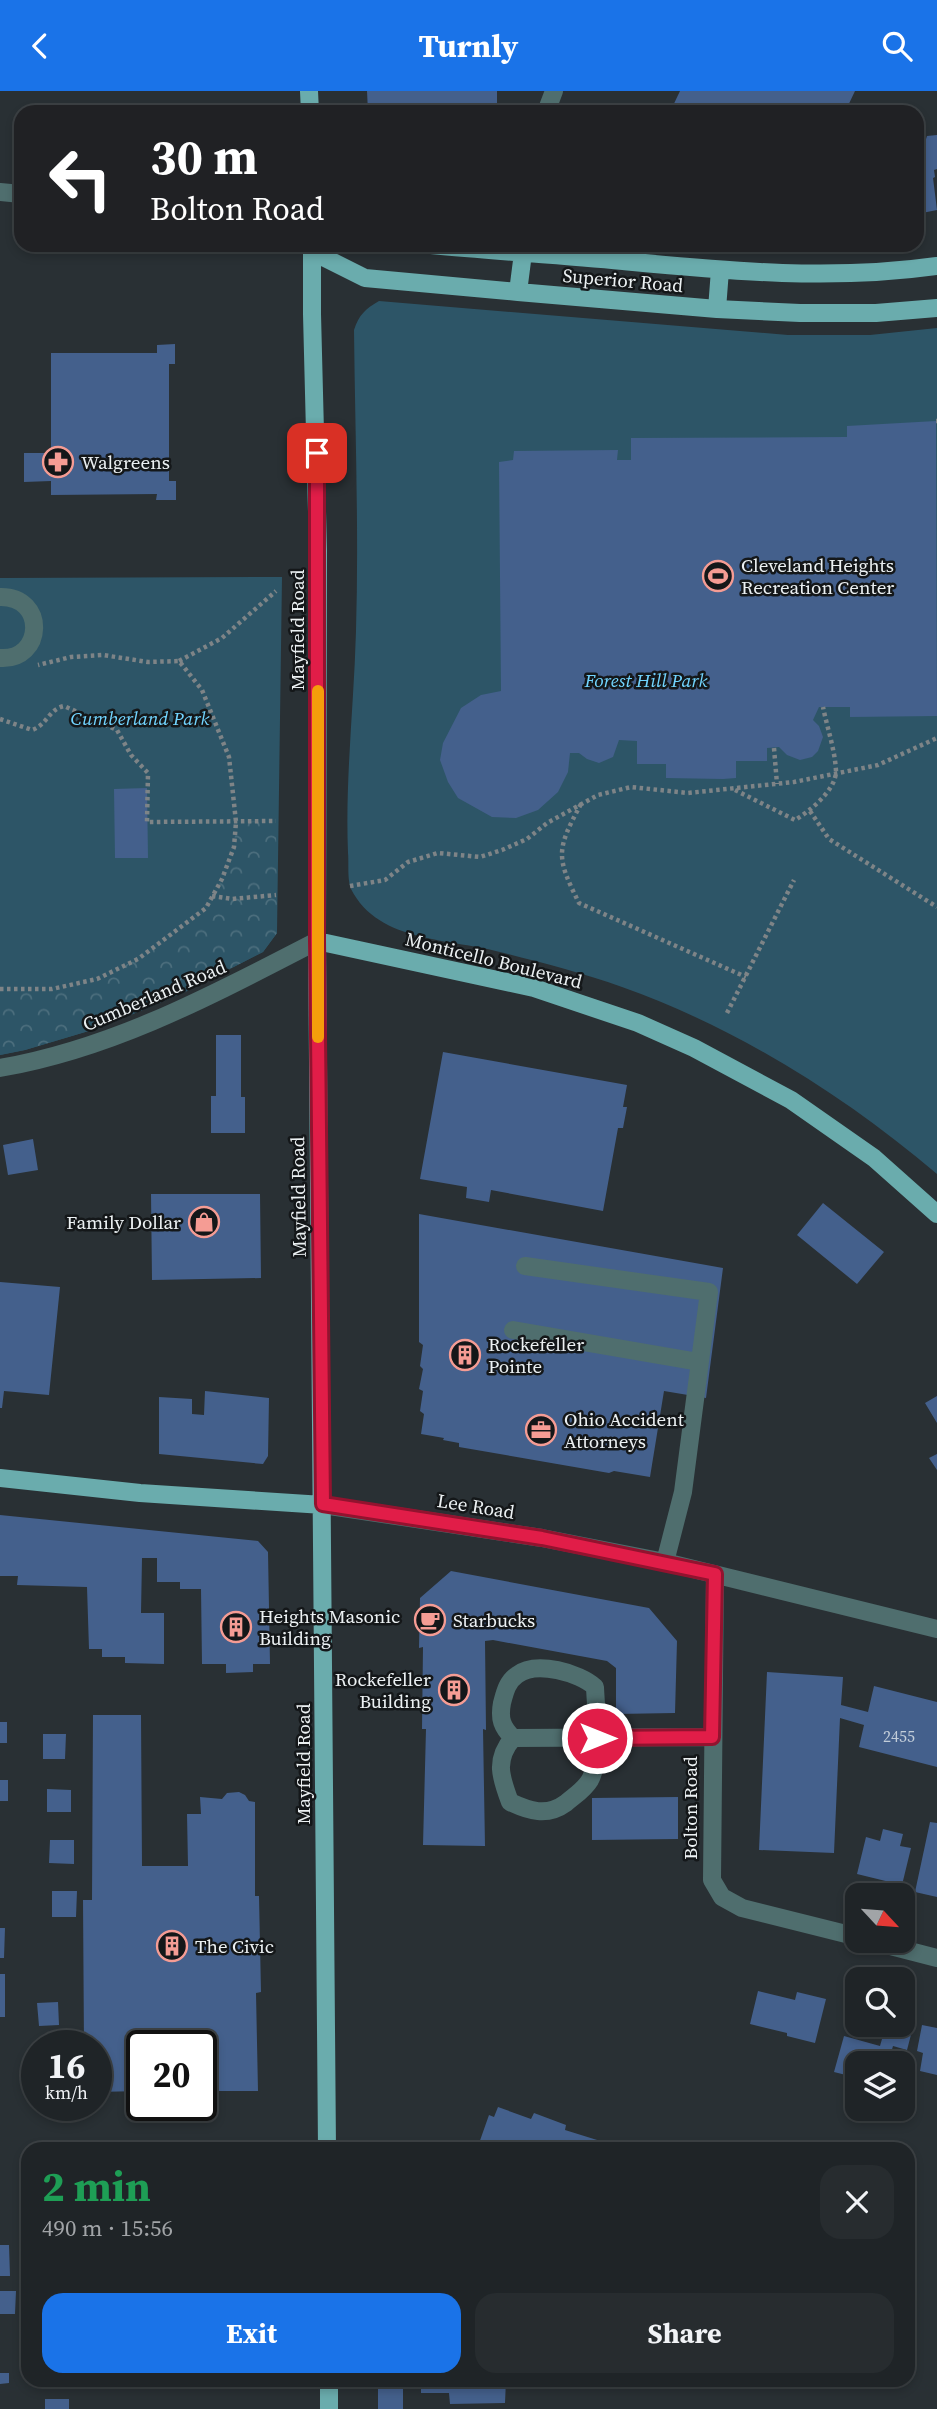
<!DOCTYPE html>
<meta charset="utf-8">
<style>
body{margin:0;font-family:"Source Serif 4",serif;background:#272c2f;color:#f1f3f6;height:100vh;display:flex;flex-direction:column;font-size:26px;white-space:nowrap}
*{box-sizing:border-box;margin:0}
p{font-size:23px;color:#a1a4a7}
.icon{flex:none;width:38px;height:38px;fill:none;stroke:currentColor;stroke-width:2;stroke-linecap:round;stroke-linejoin:round}
.map{position:relative;flex:1;overflow:hidden}
.drawer{position:absolute;left:21px;top:2051px;width:894px;height:245px;display:flex;flex-direction:column;background:#1f2427;border-radius:21px;box-shadow:0 4px 10px #0003,0 0 0 2px #3c4144}
.drawer>*{flex:none}
.guide{position:absolute;left:14px;top:14px;width:910px;height:147px;border-radius:21px;box-shadow:0 4px 10px #0003,0 0 0 2px #3c4144;background:#202124;color:#fff;overflow:hidden}
.needle{width:46px;rotate:116deg}
.controls{position:absolute;left:845px;top:1792px;display:grid;gap:14px}
.controls a{display:grid;place-items:center;width:70px;height:70px;border-radius:14px;background:#1f2427;box-shadow:0 4px 10px #0003,0 0 0 2px #3c4144;font-size:35px}
.speed{position:absolute;left:21px;top:1939px;display:flex;gap:14px;font-size:35px;font-weight:700;text-align:center}
.speed>*{display:grid;place-content:center;width:91px;height:91px;border-radius:50%;background:#1f2427;box-shadow:0 4px 10px #0003,0 0 0 2px #3c4144;line-height:1}
.speed small{font-size:18px;font-weight:400}
.speed .limit{border:4px solid #111;border-radius:10px;background:#fff;color:#111}
.pin{position:absolute;display:grid;place-items:center;width:60px;height:60px;color:#fff;margin:-30px;border-radius:14px;box-shadow:0 4px 10px #0006}
.me{position:absolute;width:77px;margin:-38px;rotate:90deg;stroke-linejoin:round;filter:drop-shadow(0 0 5px #0008)}
.turn{display:flex;align-items:center;gap:24px;height:147px;padding:0 21px;font-size:32px}
.turn .icon{width:91px;height:91px;stroke-width:2.5}
.turn b{display:block;font-size:49px;line-height:60px}
.round{display:grid;place-items:center;flex:none;width:74px;height:74px;border-radius:21px;background:#272c2f}
.overview{display:flex;align-items:center;justify-content:space-between;height:119px;padding:0 21px}
h1{font-size:42px;font-weight:700;line-height:52px;color:#1e9e55}
.button{display:flex;gap:14px;margin-top:auto;padding:14px 21px}
.button a{flex:1;height:80px;border-radius:21px;background:#1a73e8;color:#fff;font-size:28px;font-weight:700;line-height:80px;text-align:center}
.button a+a{background:#272c2f;color:#f1f3f6}
header{display:flex;justify-content:space-between;align-items:center;height:91px;padding:0 21px;background:#1a73e8;color:#fff;font-size:32px;font-weight:700}
.map>svg:first-child{display:block}
.green{fill:#2d5567}
.forest{fill:url(#forest-crowns)}
.building{fill:#44608c}
.lines{fill:none;stroke-linecap:round;stroke-linejoin:round}
.path{stroke:#7e8487;stroke-width:4.5;stroke-dasharray:3.5 3.5;stroke-linecap:butt}
.minor{stroke:#4f6e6e;stroke-width:18}
.major{stroke:#6aacad;stroke-width:18}
.route-casing{stroke:#92132f;stroke-width:18}
.route{stroke:#e11d48;stroke-width:12}
.slow{stroke:#f59e0b;stroke-width:12}
.labels{text-anchor:middle;dominant-baseline:central;stroke-width:5;stroke-linejoin:round;paint-order:stroke}
.number-label{font-size:16px;fill:#c2cdd9}
.street-label{font-size:19px;fill:#ecf1f3;stroke:#141719}
.poi-label{font-size:19px;fill:#ecf1f3;stroke:#141719;text-anchor:start}
.park-label{font-size:19px;font-style:italic;fill:#72d5ff;stroke:#141719}
</style>
<header><svg class="icon" aria-label="back" viewBox="0 0 24 24"><path d="M15 5l-7 7 7 7"/></svg>Turnly<svg class="icon" aria-label="search" viewBox="0 0 24 24"><circle cx="10" cy="10" r="6"/><path d="M15 15l6 6"/></svg></header>
<div class="map">
<svg width="937" height="2318" viewBox="0 0 937 2318">
<defs>
<pattern id="forest-crowns" width="20" height="18" patternUnits="userSpaceOnUse" patternTransform="scale(1.75)"><rect width="20" height="18" fill="#2d5567"/><path d="M2 6a3 3 0 1 1 6 0M12 15a3 3 0 1 1 6 0" fill="none" stroke="#4c6e7d"/></pattern>
</defs>
<rect width="100%" height="100%" fill="#293034"/>
<path class="green" d="M379 210 788 244H870L937 237V1083C844 1004 737 937 622 896 583 882 543 872 504 862 452 847 379 853 351 798 347 788 349 772 348 762 345 688 354 614 356 540 359 440 355 339 354 239 359 224 365 218 379 210Z
M282 486 277 842 263 861 185 901 102 936 25 959 0 964V487Z"/>
<path class="forest" d="M276 730 277 842 263 861 185 901 102 936 25 959 0 964V898H52L97 888 138 868 206 817 222 788 234 756 236 731Z"/>
<path class="building" d="M367 0H497V21H368Z
M680 0H855L845 21H670Z
M937 44V78L934 79 935 86 933 87 937 119 917 123V76L927 45Z
M175 253V273H169V390H176V409H156L157 403 51 404V390L24 391V362H51V262H157V254Z
M936 330 937 625 850 626V616H819L813 629 819 635 823 646 818 660 812 666 800 669 787 664 779 656 767 657V670H736V687L723 688 666 687V673H637V650L619 649 613 666 599 672 587 668 579 662H570L568 681 558 701 538 719 516 727 492 726 458 707 448 691 440 669 443 652 461 617 481 604 501 600 499 371 513 369 514 360 618 359 617 369H631V347L847 346V335Z
M147 697 148 767H115L114 698Z
M216 944H241V1006H245V1042H211V1005H216Z
M443 961 627 994 623 1016H627L623 1037H618L603 1120 491 1099 489 1111 466 1107 467 1096 420 1088Z
M33 1048 38 1079 8 1084 3 1054Z
M151 1103H260L261 1187 152 1189Z
M823 1112 884 1161 857 1193 797 1144Z
M419 1123 723 1177 706 1307 664 1300 650 1386 614 1380 609 1382 459 1356V1352L443 1349 444 1347 421 1343 424 1323 420 1320 423 1300 419 1298 423 1278 420 1275 423 1254 419 1251Z
M0 1191 60 1196 49 1304 4 1300 2 1317H0Z
M205 1300 269 1307 268 1365 263 1373 159 1363V1306L192 1308V1323L204 1324Z
M937 1305V1332L925 1312Z
M937 1363V1379L929 1367Z
M0 1424 258 1450 268 1461 270 1573H253V1581L226 1582V1573H202L201 1498H180V1491H157V1467H142L141 1522H164V1573L125 1572V1566H102V1558H89L87 1496 17 1494 18 1485H0Z
M451 1480 649 1517 677 1550 675 1622 616 1623V1577L607 1570 493 1549 485 1550 486 1639 483 1638 485 1755 423 1754 426 1638H422L423 1556 419 1557 420 1507Z
M767 1581 843 1586 841 1614 868 1621 874 1595 937 1611V1676L859 1656 864 1634 840 1627 834 1762 759 1759Z
M93 1624H141L142 1775H188L187 1723H201L200 1706 222 1708 227 1702 239 1701 245 1704 249 1710 255 1711V1805H259L261 1901 256 1902 258 2000H201V1955H142V2000L96 2001V1955H84L83 1809H92Z
M0 1631H7V1652H0Z
M43 1643H66L65 1668H43Z
M0 1689H8V1710H0Z
M47 1698 71 1699V1721H47Z
M678 1706V1748L592 1749V1707Z
M930 1731 937 1732V1806L915 1801Z
M883 1738 903 1743 900 1755 911 1757 902 1794 857 1783 866 1746 880 1750Z
M50 1749H74V1773L49 1772Z
M52 1800H77L76 1826H52Z
M0 1837H5L4 1867H0Z
M0 1883H5V1926H0Z
M758 1900 795 1909 797 1901 826 1908 815 1952 787 1945V1942L750 1933Z
M58 1911 59 1934 39 1935 37 1912Z
M886 1934 913 1936 907 1959 893 1955 888 1972H858V1987L834 1981 844 1945 880 1955Z
M922 1934 937 1937V1984L920 1980 923 1962 917 1960Z
M498 2016 531 2028 534 2022 566 2034 565 2039 626 2058H477L489 2024 494 2026Z
M0 2154H9L10 2185H0Z
M0 2200H16L15 2223H0Z
M0 2282H9V2292L0 2293Z
M378 2289H403V2318H378Z
M421 2289H506L505 2312 450 2313 449 2302H421Z
M45 2308H69V2318H45Z"/>
<g class="lines">
<path class="path" d="M936 330H937
M179 570 222 547 276 500
M0 628 32 639C47 634 49 618 64 615L117 639 131 664 148 682 147 731 276 730
M774 657 777 693
M735 699 795 729C810 720 836 699 836 680 835 659 827 636 823 616
M581 713C556 759 556 766 579 812L746 886
M810 720 829 748 937 816
M350 795 385 789 408 771 438 762 480 766 502 759 527 748 547 732 598 704 631 696 688 702 794 691 878 674 937 647
M212 805 232 808 276 804
M0 898H52L97 888 138 868 206 817 222 788 234 756 236 731 229 666 202 599 179 570 148 571 103 564 71 566 38 574
M727 922 794 789"/>
<path class="minor" d="M546 21 554 0
M0 101 21 103
M0 506C47 505 44 570 0 567
M0 977C115 957 214 903 317 850
M525 1175 709 1201 683 1401 665 1471
M513 1239 699 1271
M323 1414 542 1447 665 1471 937 1538
M715 1483 712 1789 722 1806 742 1817 858 1846
M513 1647C502 1636 499 1628 502 1612 505 1601 507 1591 517 1584 536 1569 580 1582 595 1596 596 1621 602 1667 590 1689 584 1699 574 1705 566 1712 547 1726 529 1720 510 1711 501 1687 494 1669 513 1647L712 1646
M871 1850 937 1867"/>
<path class="major" d="M309 0 310 21
M312 154V223L318 460 317 850 327 2058
M431 154C495 160 559 164 623 170 729 180 831 190 937 175
M313 161 365 187 518 201 717 218 800 222H876L937 217
M313 161 337 154
M518 201 523 162
M717 218 720 179
M317 850 534 897 638 932 694 957 791 1009 874 1067 937 1123
M0 1387 140 1402 323 1414
M329 2289V2318"/>
</g>
<g class="lines">
<g class="route-casing">
<path id="route" d="M317 362V850L323 1413 542 1447 715 1483 712 1646 597 1647"/>
</g>
<use href="#route" class="route"/>
<path class="slow" d="M318 946V600"/>
</g>
<defs>
<g id="pharmacy-ring" transform="scale(1.575)"><circle r="9.5" fill="#141719" stroke="#f59c94" stroke-width="1.5"/><path d="M-2-6h4v4h4v4h-4v4h-4v-4h-4v-4h4Z" fill="#f59c94"/></g>
<g id="stadium-ring" transform="scale(1.575)"><circle r="9.5" fill="#141719" stroke="#f59c94" stroke-width="1.5"/><path d="M0-5a6.5 5 0 1 0 0 10a6.5 5 0 1 0 0-10ZM-3.5-1.8h7v3.6h-7Z" fill="#f59c94"/></g>
<g id="shop-ring" transform="scale(1.575)"><circle r="9.5" fill="#141719" stroke="#f59c94" stroke-width="1.5"/><path d="M-5-2.5h2.3a2.7 3.5 0 0 1 5.4 0H5L5.5 6h-11ZM-1.5-2.5h3a1.5 2.3 0 0 0-3 0Z" fill="#f59c94"/></g>
<g id="building-ring" transform="scale(1.575)"><circle r="9.5" fill="#141719" stroke="#f59c94" stroke-width="1.5"/><path d="M-4-6H4V6H1V3H-1V6H-4ZM-2.5-4.3h1.7v1.8h-1.7ZM.8-4.3h1.7v1.8H.8ZM-2.5-1h1.7V.8h-1.7ZM.8-1h1.7V.8H.8Z" fill="#f59c94"/></g>
<g id="office-ring" transform="scale(1.575)"><circle r="9.5" fill="#141719" stroke="#f59c94" stroke-width="1.5"/><path d="M-6-3h4V-5.5h4V-3h4V5H-6ZM-1-4.5V-3h2v-1.5ZM-6 0V1H6V0Z" fill="#f59c94"/></g>
<g id="cafe-ring" transform="scale(1.575)"><circle r="9.5" fill="#141719" stroke="#f59c94" stroke-width="1.5"/><path d="M-5.5-4.5H6V0H3Q3 3.5 0 3.5H-2.5Q-5.5 3.5-5.5 0ZM3-3.2v2h1.7v-2ZM-6 4.5H4V6H-6Z" fill="#f59c94"/></g>
</defs>
<g fill-rule="evenodd">
<use href="#pharmacy-ring" x="58" y="371"/>
<use href="#stadium-ring" x="718" y="485"/>
<use href="#shop-ring" x="204" y="1131"/>
<use href="#building-ring" x="465" y="1264"/>
<use href="#office-ring" x="541" y="1339"/>
<use href="#cafe-ring" x="430" y="1529"/>
<use href="#building-ring" x="236" y="1536"/>
<use href="#building-ring" x="454" y="1599"/>
<use href="#building-ring" x="172" y="1855"/>
</g>
<g class="labels">
<g class="number-label">
<text x="899" y="1645">2455</text>
</g>
<g class="street-label">
<text transform="translate(623 189) rotate(5)">Superior Road</text>
<text transform="translate(297 539) rotate(-90)">Mayfield Road</text>
<text transform="translate(494 869) rotate(14)">Monticello Boulevard</text>
<text transform="translate(154 904) rotate(-23)">Cumberland Road</text>
<text transform="translate(298 1106) rotate(-91)">Mayfield Road</text>
<text transform="translate(476 1415) rotate(9)">Lee Road</text>
<text transform="translate(303 1673) rotate(-90)">Mayfield Road</text>
<text transform="translate(690 1717) rotate(-90)">Bolton Road</text>
</g>
<g class="poi-label">
<text x="81" y="371">Walgreens</text>
<text x="741" y="474">Cleveland Heights<tspan x="741" dy="22">Recreation Center</tspan></text>
<text x="181" y="1131" text-anchor="end">Family Dollar</text>
<text x="488" y="1253">Rockefeller<tspan x="488" dy="22">Pointe</tspan></text>
<text x="564" y="1328">Ohio Accident<tspan x="564" dy="22">Attorneys</tspan></text>
<text x="259" y="1525">Heights Masonic<tspan x="259" dy="22">Building</tspan></text>
<text x="453" y="1529">Starbucks</text>
<text x="431" y="1588" text-anchor="end">Rockefeller<tspan x="431" dy="22">Building</tspan></text>
<text x="195" y="1855">The Civic</text>
</g>
<g class="park-label">
<text x="646" y="589">Forest Hill Park</text>
<text x="140" y="627">Cumberland Park</text>
</g>
</g>
</svg>
<div class="controls">
<a><svg class="needle" viewBox="-14 -14 28 28"><path d="M0-13l5 13h-10z" fill="#e53935"/><path d="M0 13l5-13h-10z" fill="#a1a4a7"/></svg></a>
<a><svg class="icon" aria-label="search" viewBox="0 0 24 24"><circle cx="10" cy="10" r="6"/><path d="M15 15l6 6"/></svg></a>
<a><svg class="icon" aria-label="layers" viewBox="0 0 24 24"><path d="M12 4l9 5-9 5-9-5zM3 14l9 5 9-5"/></svg></a>
</div>
<div class="speed"><div>16<small>km/h</small></div><div class="limit">20</div></div>
<div class="pin" style="left:317px;top:362px;background:#d93025"><svg class="icon" aria-label="arrive" viewBox="0 0 24 24"><path d="M6 21V4h12l-3 4 3 4H6"/></svg></div>
<svg class="me" style="left:597px;top:1647px" viewBox="-20 -20 40 40"><circle r="17" fill="#e11d48" stroke="#fff" stroke-width="3"/><path d="M0-11L8 9 0 5-8 9z" fill="#fff"/></svg>
<div class="guide">
<div class="turn"><svg class="icon" aria-label="left" viewBox="0 0 24 24"><path d="M17 20v-9H6M10 6l-5 5 5 5"/></svg><div><b>30 m</b>Bolton Road</div></div>
</div>
<section class="drawer">
<div class="overview"><div><h1>2 min</h1><p>490 m · 15:56</p></div><a class="round"><svg class="icon" aria-label="close" viewBox="0 0 24 24"><path d="M6 6l12 12M18 6L6 18"/></svg></a></div>
<div class="button"><a>Exit</a><a>Share</a></div>
</section>
</div>
